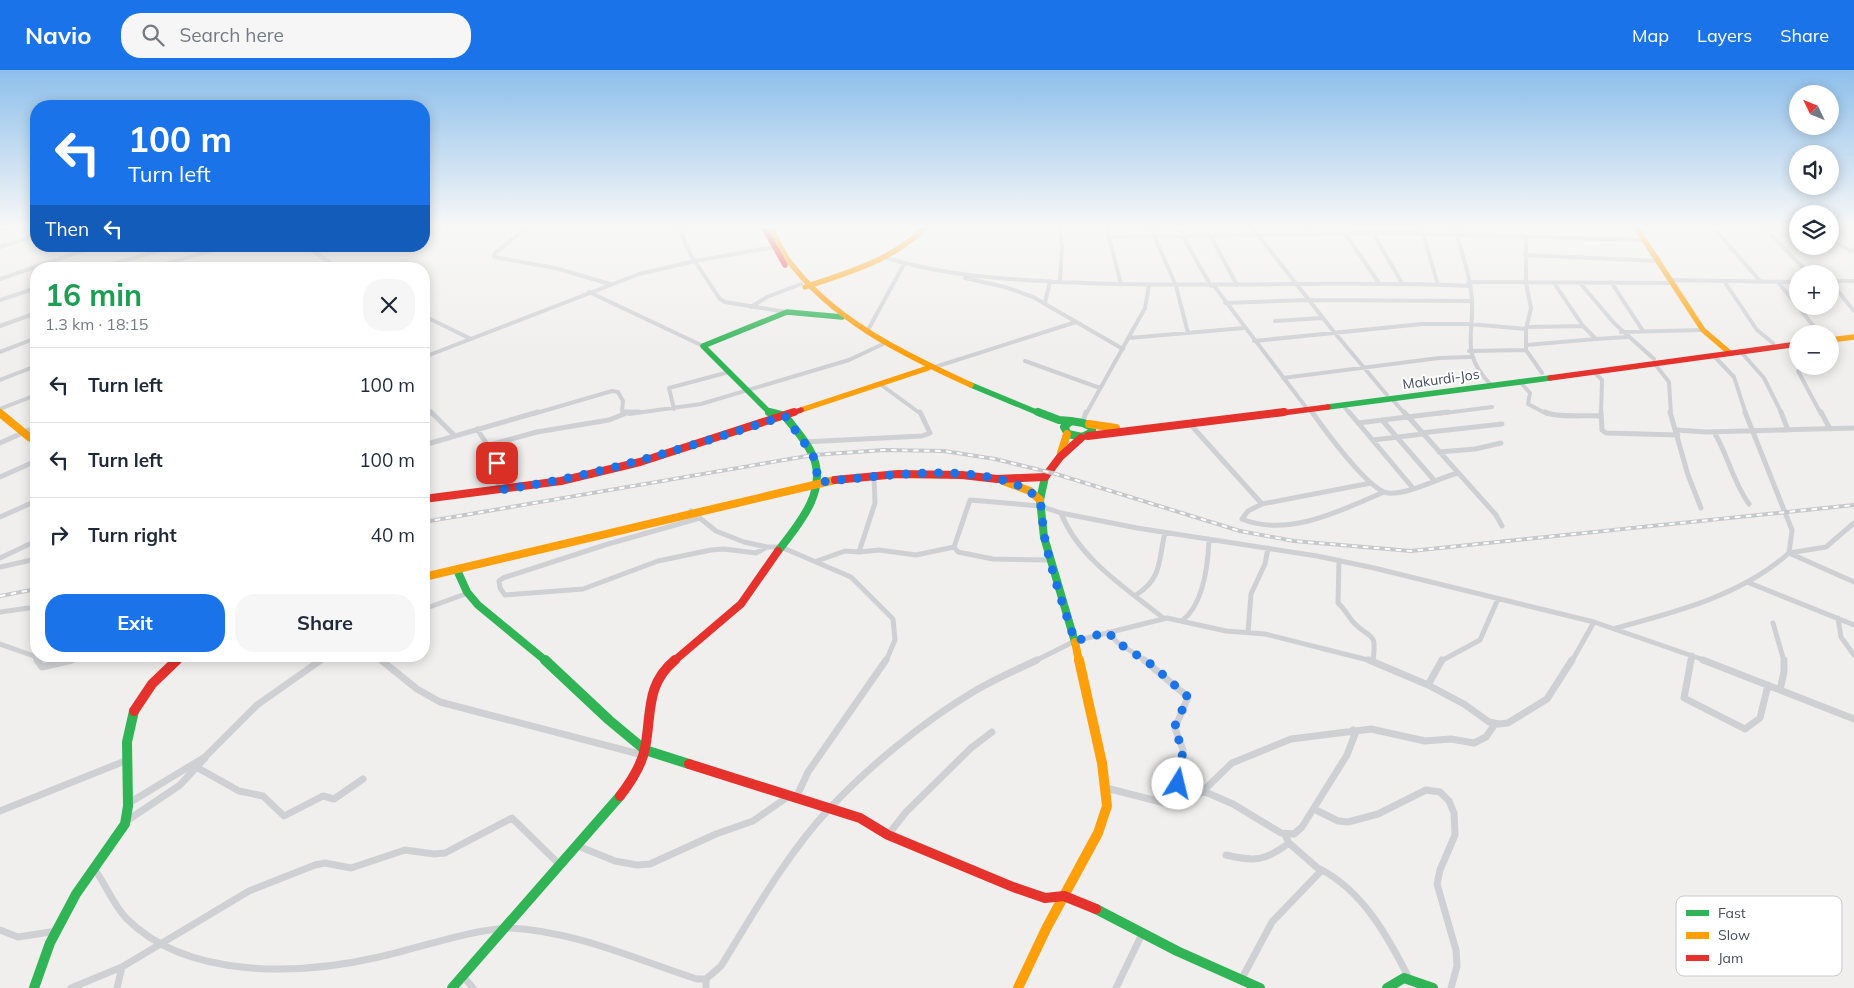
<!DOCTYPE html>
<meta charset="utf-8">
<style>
body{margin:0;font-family:Mulish,sans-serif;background:#f6f6f7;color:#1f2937;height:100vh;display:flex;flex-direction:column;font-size:19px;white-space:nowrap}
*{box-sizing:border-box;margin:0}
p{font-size:16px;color:#747a83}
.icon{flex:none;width:28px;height:28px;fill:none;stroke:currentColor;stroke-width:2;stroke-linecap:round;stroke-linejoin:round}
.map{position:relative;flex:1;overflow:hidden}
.sheet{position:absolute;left:30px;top:192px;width:400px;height:400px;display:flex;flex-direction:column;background:#fff;border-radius:20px;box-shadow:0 2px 12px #0003}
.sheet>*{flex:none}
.hud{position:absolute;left:30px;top:30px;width:400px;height:152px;border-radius:20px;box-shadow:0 2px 12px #0003;background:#1a73e8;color:#fff;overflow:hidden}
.needle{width:32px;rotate:313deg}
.controls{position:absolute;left:1789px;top:15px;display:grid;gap:10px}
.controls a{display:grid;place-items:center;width:50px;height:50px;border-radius:50%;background:#fff;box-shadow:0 2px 12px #0003;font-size:25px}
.pin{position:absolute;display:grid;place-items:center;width:42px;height:42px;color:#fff;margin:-21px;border-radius:10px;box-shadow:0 2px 8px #0006}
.me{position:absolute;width:55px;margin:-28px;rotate:9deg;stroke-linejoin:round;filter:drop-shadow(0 0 4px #0008)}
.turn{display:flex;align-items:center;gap:18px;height:105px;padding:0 15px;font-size:22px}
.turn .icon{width:65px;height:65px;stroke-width:2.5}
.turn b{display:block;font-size:35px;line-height:42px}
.then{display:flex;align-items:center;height:48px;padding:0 15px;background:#0003;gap:10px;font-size:19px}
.round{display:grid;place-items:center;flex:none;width:52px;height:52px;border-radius:20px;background:#f6f6f7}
.summary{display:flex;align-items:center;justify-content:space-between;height:85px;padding:0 15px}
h1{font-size:30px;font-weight:700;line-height:38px;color:#1e9e55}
.primary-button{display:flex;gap:10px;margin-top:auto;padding:10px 15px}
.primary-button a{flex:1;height:58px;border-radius:20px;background:#1a73e8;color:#fff;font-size:20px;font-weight:700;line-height:58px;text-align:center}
.primary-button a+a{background:#f6f6f7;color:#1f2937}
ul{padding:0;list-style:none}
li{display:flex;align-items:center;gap:15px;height:75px;padding:0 15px;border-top:1px solid #e0e1e3}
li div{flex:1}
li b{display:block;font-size:19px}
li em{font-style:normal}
header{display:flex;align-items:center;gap:30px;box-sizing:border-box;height:70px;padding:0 25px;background:#1a73e8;color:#fff}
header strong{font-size:24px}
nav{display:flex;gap:28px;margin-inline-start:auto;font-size:18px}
.search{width:350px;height:45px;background:#f6f6f7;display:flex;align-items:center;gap:12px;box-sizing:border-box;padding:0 18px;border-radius:20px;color:#747a83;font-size:19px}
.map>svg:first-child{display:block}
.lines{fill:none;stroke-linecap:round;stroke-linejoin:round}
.street-far2{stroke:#cfd0d4;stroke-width:4}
.street-far1{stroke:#cfd0d4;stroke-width:5}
.street{stroke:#cfd0d4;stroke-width:7}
.fast-far2{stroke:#30b455;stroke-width:5.5}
.fast-far1{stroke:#30b455;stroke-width:8}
.fast{stroke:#30b455;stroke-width:10}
.slow-far2{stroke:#ff9f0a;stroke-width:5.5}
.slow-far1{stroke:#ff9f0a;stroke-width:8}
.slow{stroke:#ff9f0a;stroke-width:10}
.jam-far2{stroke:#e5322d;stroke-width:5.5}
.jam-far1{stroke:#e5322d;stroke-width:8}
.jam{stroke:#e5322d;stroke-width:10}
.rail-casing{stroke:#c7c8cb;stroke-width:4}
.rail{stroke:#fff;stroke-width:2;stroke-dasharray:5.5;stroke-linecap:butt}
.route{stroke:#1a73e8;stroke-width:9;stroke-dasharray:0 16.2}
.labels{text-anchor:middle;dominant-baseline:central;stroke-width:4;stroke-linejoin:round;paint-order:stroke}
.street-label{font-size:14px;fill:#454c5c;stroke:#fff}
.key{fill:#fff;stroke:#c7c9ce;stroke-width:1}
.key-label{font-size:14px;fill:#454c5c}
</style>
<header>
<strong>Navio</strong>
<div class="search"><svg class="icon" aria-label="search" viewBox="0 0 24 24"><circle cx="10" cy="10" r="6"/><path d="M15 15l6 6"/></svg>Search here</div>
<nav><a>Map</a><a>Layers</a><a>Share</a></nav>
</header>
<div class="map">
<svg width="1854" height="918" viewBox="0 0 1854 918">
<rect width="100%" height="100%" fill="#f0efee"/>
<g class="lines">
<path class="street-far2" d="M529 156 495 183 494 187 555 198 610 214
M677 156 692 187 720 229 725 232 786 242
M1059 156 1062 175 1060 212
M1106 156 1121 214
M1150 156 1176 216 1188 263
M1174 156 1186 167
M1251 156 1334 262 1387 325
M1305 156 1312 165
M1354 156 1359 165
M1454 156C1460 177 1468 198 1471 220 1477 262 1457 280 1491 315
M1712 156 1761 212
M1763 156 1809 204
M1851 156 1854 157
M0 159 11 156
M1423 164 1438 215
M1346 165 1379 213
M1374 165 1402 213
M1526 166V213L1531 238 1526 259V280L1542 303
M1109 167 1390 163 1644 170
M1183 167 1211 216
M1211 167 1237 215
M1830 170 1854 182
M306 176 339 199
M0 177 36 166
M1525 185 1658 191
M887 188C951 208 1018 210 1085 213 1213 218 1342 210 1470 216
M165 194 228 176
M94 199 162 180 169 176
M965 208 1005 217 1033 227 1123 279
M0 209 97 176
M1670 210 1798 212
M1724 211 1757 260 1773 273
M1830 211 1854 241
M1830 211H1854
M1468 212 1672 213
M1611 212 1643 261
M1778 212 1820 264
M1580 213 1614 253 1654 289
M1214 216 1305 336
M589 222 703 276
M0 230 36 218
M1045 233 1050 211
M1225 233 1308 230 1472 231
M751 237 767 227 801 214
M424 246 469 268
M1275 251 1322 248
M0 256 36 243
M1527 257 1583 256
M868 260 904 194
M1621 262 1703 260
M1129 268 1244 258
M1596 269 1627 267
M1254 271 1422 254H1470L1526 259
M1526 275 1596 269 1583 256 1554 213
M1469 281 1526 280
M0 282 36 268
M1741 282 1764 308 1782 344
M1714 286 1734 307 1746 344
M424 287 639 204 695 191 774 177
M1025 291 1100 318
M1654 293 1669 312 1671 344
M935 297 1076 252
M1798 301 1821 344
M1594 302 1602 310 1601 344
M1283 308 1439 288 1470 287
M0 310 36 296
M1520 312 1530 323 1528 334 1547 344
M880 314 921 344
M1392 329 1405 344
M1343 335 1350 344
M424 336 432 344
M0 339 36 325
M674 339 669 318 729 302
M1310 339 1313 344
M533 344 612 321 618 322 623 331 622 341 625 344
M629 344 701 334 849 290 883 274
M1086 344 1145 238 1149 215
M1437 344 1492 337"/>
<path class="street-far1" d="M431 342 455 366
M624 342H639
M1312 342C1324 359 1369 421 1388 423 1408 425 1438 408 1458 403
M1349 342 1412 417
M1404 342 1496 445 1502 456
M1545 342C1555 348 1586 345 1601 346
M1601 342 1602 360 1606 363 1678 365
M1670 342 1688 405 1701 438
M1781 342 1788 360
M1821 342 1830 359
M1382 350 1434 410
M1083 351 1086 342
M1358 353 1448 342
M1190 354 1262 434
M477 359 494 385 499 420
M1677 360 1706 362 1854 358
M1714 362C1728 385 1733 412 1749 434
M1421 363 1502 354
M1373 370 1423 364
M804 372 922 366 930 363 920 342
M0 373 36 357
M424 375 538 342
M489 375 537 362 609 350 624 344
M1439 382 1475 379 1501 373
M0 407 36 391
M1371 413 1262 434 1248 441 1242 449C1288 468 1342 440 1384 422
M691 441 716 461 744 472 767 477H781L851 507 893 549 895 570 886 591
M1061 443C1078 488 1127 519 1163 548
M0 447 36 431
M700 448 608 474 503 508 499 511 500 518 505 525 583 519 658 491 711 480 724 479 756 483 767 477
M954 477 970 430 1040 436 1061 443 1137 458 1317 486 1374 498 1594 552 1707 591
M859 482 879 480 916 485 954 477 958 482 993 489 1050 490
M1789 483 1826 477 1854 453
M1789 483 1854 512
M0 488 36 471
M1339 490 1338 533C1346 540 1347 545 1353 552 1371 571 1377 559 1373 591
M817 491 845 481 859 482 875 433 874 407
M0 497 36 489
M1747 512 1854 555
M1136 525C1163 508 1158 490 1165 463
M424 539 468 523
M0 542 36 537
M1838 548 1841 567 1854 585
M1183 550C1204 533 1208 495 1209 469
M1773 553 1784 591
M1616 558C1676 542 1742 525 1789 483L1792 460 1745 342
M1108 562 1117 572 1146 591
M1248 562 1251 524 1265 494 1268 478
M0 574 34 586 38 591
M376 586 382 591
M67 591 87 586
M319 591 326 586
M1035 591 1075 571 1167 548 1226 561 1265 564 1372 591
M1441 591 1480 570 1498 529
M1572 591 1594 552
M1691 591 1692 585"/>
<path class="street" d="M37 590 42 597 72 590
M381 590 417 619 440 632 643 685
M1144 590 1188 627 1175 658 1183 680 1178 732
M1369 590 1428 615 1464 634 1489 652 1499 654 1508 653 1547 629 1572 590
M1691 590 1684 628 1745 659 1760 648 1768 615
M1703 590 1854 649
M1428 615 1442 590
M1780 620 1784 602V590
M198 698 239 721 263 726 284 746 323 726 334 729 363 709
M1106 718 1165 733 1188 731 1203 721 1232 693 1291 669 1371 659 1425 671 1451 669 1474 673 1486 667 1495 654
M1203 721 1233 734 1281 763 1294 764 1302 757 1347 685 1355 664 1353 660
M796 728 808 702 886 590
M129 733 205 687 257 635 321 590
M1314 739 1338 751 1348 752 1378 744 1426 720 1440 722 1449 731 1454 743 1455 765 1440 800 1437 814 1456 880 1457 896 1451 918
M0 741 125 691
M128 750 180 715 205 688
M888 765 906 742 971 678 992 662
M578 776 615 791 637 795 650 794 716 764 753 751 789 726
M1226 785C1255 792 1265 791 1289 773
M1320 799C1363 821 1388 867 1409 908
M95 800C106 815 113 834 126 848 187 910 301 905 379 887 419 878 469 860 509 858 575 861 635 889 697 909H706L721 896C754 843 786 785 829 739 868 697 923 652 973 622 993 610 1016 600 1037 590
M0 860 18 867 57 861
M463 906 473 918
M706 909V918
M1241 910 1272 852 1321 801 1289 773 1285 765
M71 918 122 897 249 821 315 795 325 793 351 798 405 780 434 784 445 783 512 748 560 795
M117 918 122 897
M1116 918 1143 862"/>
<path class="fast-far2" d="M971 315 1041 344
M1328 337 1550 308
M771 344 703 276 787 242 842 247"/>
<path class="fast-far1" d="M769 342 785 346C794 358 806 370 812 384 829 420 799 454 778 481
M1038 342 1059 350 1071 351
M1071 351 1083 353 1092 357V362L1082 367 1068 364 1064 357Z
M1045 407 1040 430 1044 467 1075 572
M457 500 467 522 478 535 546 591"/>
<path class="fast" d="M545 590 609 650 645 680 689 694
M1096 839 1177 881 1260 918
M34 918 50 873 76 824 125 754 128 736 127 672 134 641
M452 918 620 726
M1387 918 1404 908 1433 918"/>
<path class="slow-far2" d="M770 156C775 166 780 177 786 187 830 249 903 284 971 315
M1635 156 1703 260 1730 283
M805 217C850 202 893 190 927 156
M1830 270 1854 267
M801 340 928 298"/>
<path class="slow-far1" d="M0 343 29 367 36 370
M1089 354 1116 358
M1061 383 1067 364
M1003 411 1030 421 1040 430
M424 507 835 410
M1075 572 1079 591"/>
<path class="slow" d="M1018 918 1047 857 1098 763 1107 736 1102 693 1079 590"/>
<path class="jam-far2" d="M763 156 785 195
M1550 308 1798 274
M790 344 801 340
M1274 344 1328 337"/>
<path class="jam-far1" d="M1088 366 1284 342
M835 410 898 404 962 405 997 409 1045 407 1060 387 1081 368
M424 429 561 411 640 392 794 342
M176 591 181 586
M674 591 741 534 778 481"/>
<path class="jam" d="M134 641 152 614 177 590
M689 694 860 748 888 765 1013 817 1045 828 1064 826 1096 839
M620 726C630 713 642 695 645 678 652 643 645 615 675 590"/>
<g class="rail-casing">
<path id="rail" d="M424 452 813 385 884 380 944 381 995 389 1056 404 1240 461 1294 471 1411 481 1854 435
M0 526 36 519"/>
</g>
<use href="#rail" class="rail"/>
</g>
<linearGradient id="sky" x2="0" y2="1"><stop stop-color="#8dbfeb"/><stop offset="0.55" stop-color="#f8f8f7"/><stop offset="1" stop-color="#f8f8f7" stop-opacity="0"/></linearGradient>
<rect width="1854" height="285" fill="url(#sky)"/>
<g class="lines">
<path class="route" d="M497 393 499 420C598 407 690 376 785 346L813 385 819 412C879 407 971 391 1026 419 1030 422 1038 427 1040 432 1043 443 1042 457 1045 469 1052 504 1064 538 1075 571L1108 562 1117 572 1152 595 1188 627 1174 658 1183 680 1178 714"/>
</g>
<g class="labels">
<g class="street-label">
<text transform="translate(1441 309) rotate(-8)">Makurdi-Jos</text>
</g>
</g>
<rect x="1676" y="826" width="166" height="80" rx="8" class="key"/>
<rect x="1686" y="840" width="23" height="6" fill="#30b455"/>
<rect x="1686" y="862" width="23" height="7" fill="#ff9f0a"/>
<rect x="1686" y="885" width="23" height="6" fill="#e5322d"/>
<g class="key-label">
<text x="1718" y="848">Fast</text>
<text x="1718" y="870">Slow</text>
<text x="1718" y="893">Jam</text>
</g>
</svg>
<div class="controls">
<a><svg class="needle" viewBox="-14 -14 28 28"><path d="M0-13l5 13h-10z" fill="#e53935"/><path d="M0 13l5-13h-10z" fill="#747a83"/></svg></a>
<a><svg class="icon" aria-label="sound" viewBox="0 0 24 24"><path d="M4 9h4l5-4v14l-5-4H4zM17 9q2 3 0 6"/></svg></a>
<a><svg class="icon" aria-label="layers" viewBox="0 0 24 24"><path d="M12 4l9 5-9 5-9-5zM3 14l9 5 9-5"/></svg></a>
<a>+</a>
<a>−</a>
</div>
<div class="pin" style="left:497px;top:393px;background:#d93025"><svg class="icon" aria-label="arrive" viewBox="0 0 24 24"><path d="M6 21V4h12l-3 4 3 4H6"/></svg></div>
<svg class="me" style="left:1178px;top:714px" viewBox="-20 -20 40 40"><circle r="19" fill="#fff"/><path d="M0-13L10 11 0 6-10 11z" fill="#1a73e8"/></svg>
<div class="hud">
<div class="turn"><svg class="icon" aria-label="left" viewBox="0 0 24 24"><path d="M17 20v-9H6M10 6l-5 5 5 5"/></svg><div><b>100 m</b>Turn left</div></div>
<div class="then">Then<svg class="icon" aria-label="left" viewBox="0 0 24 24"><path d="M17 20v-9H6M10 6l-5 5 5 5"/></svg></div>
</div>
<section class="sheet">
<div class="summary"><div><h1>16 min</h1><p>1.3 km · 18:15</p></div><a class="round"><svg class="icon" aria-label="close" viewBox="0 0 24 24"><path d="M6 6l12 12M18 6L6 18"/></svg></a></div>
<ul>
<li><svg class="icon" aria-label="left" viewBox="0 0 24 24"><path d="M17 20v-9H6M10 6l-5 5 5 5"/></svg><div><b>Turn left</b></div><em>100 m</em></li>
<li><svg class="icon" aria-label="left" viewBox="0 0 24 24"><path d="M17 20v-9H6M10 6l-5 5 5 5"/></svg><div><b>Turn left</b></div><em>100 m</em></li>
<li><svg class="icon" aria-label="right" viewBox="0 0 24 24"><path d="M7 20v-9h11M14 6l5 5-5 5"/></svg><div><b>Turn right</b></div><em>40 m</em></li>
</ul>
<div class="primary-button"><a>Exit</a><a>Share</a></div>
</section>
</div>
